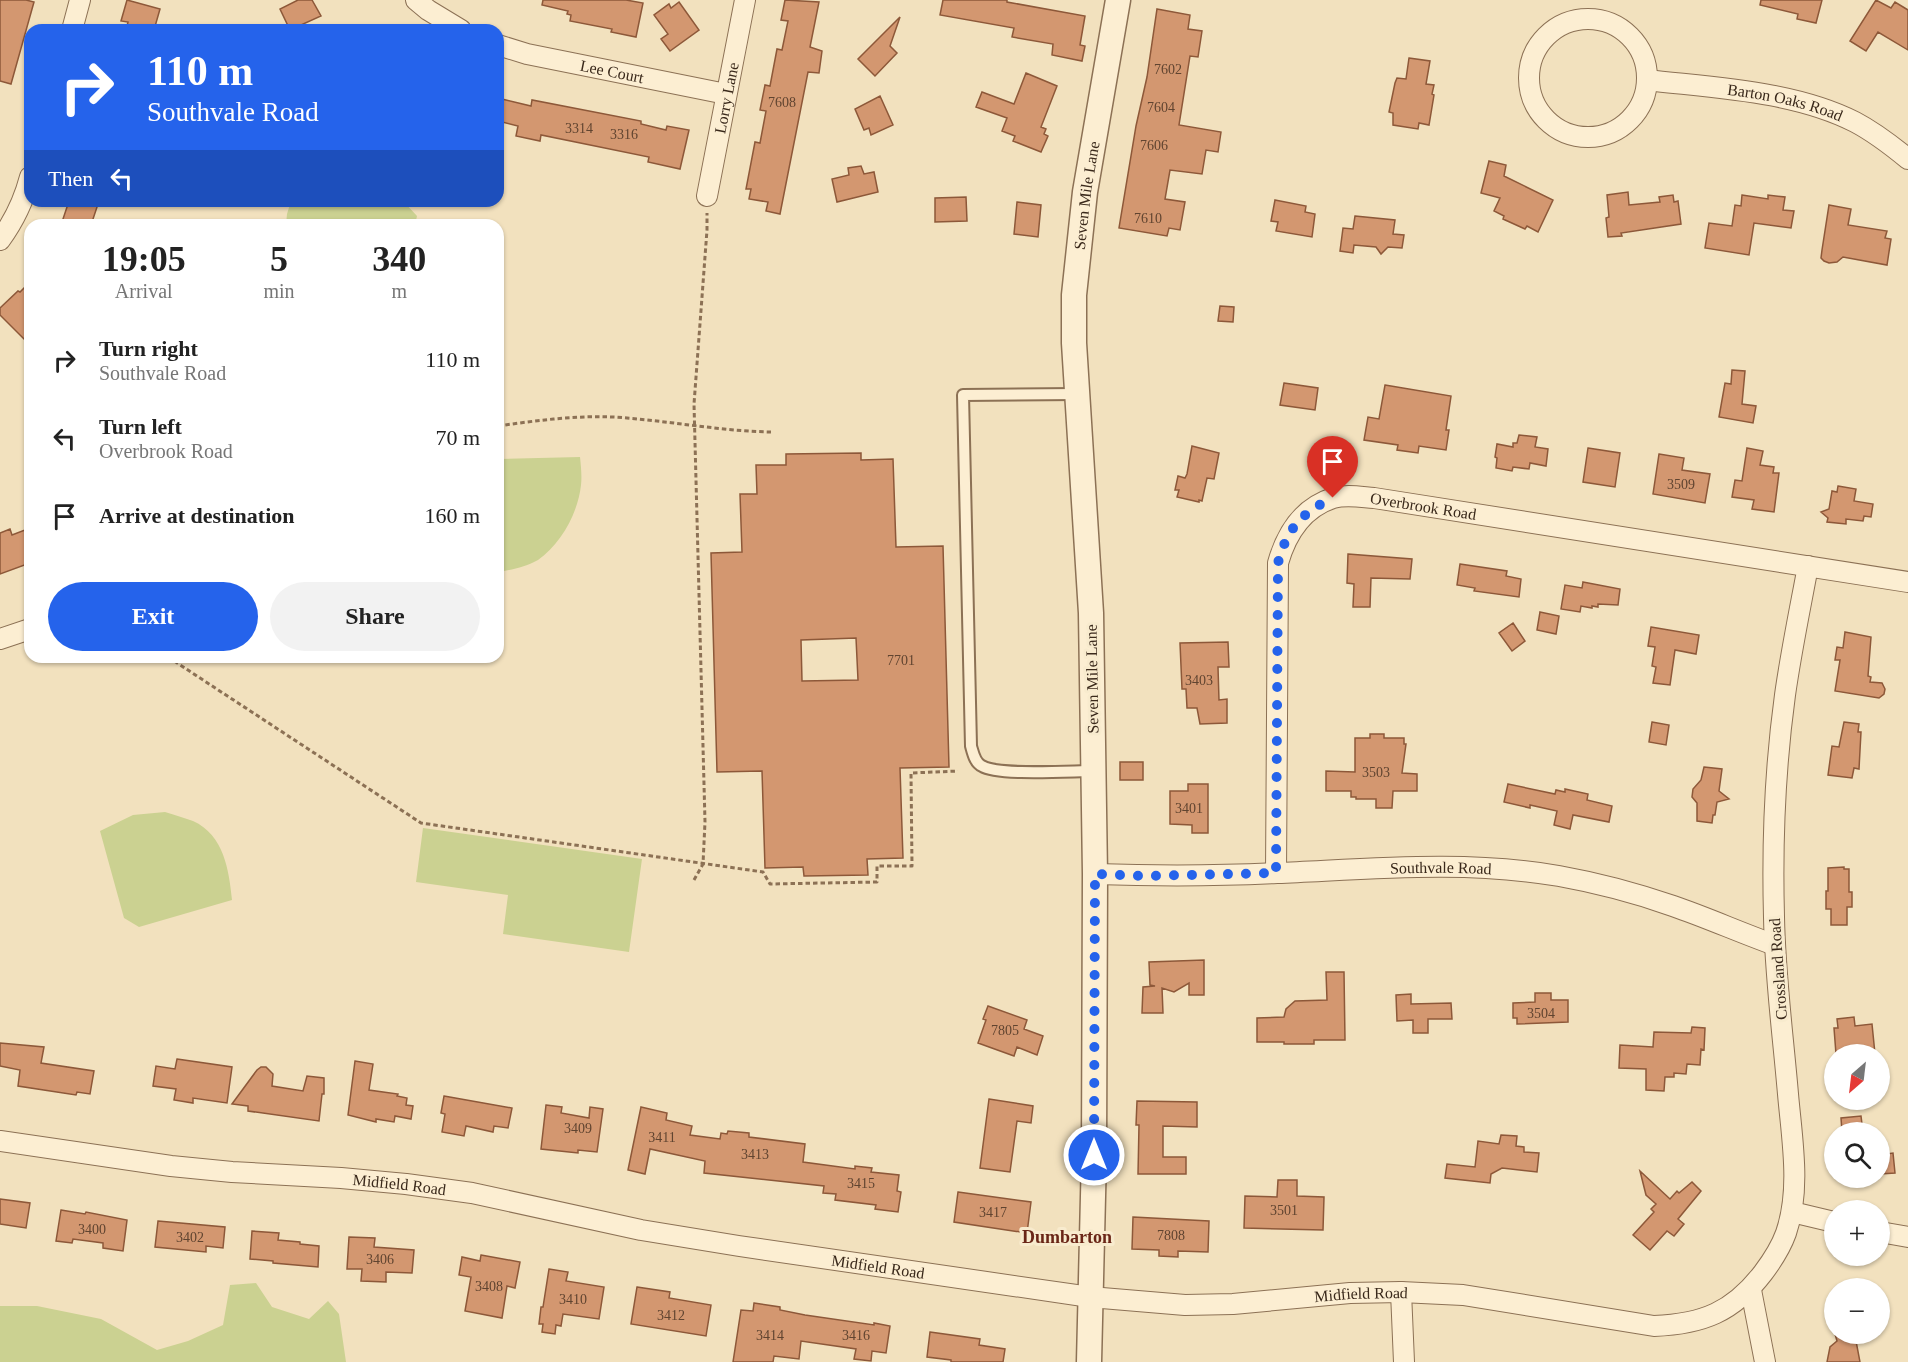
<!DOCTYPE html>
<meta charset="utf-8">
<style>
body{margin:0;font-family:"Times New Roman",serif;background:#f2f2f2;color:#222;height:100vh;display:flex;flex-direction:column;font-size:22px;white-space:nowrap}
*{box-sizing:border-box;margin:0}
p{font-size:20px;color:#767676}
.icon{flex:none;width:33px;height:33px;fill:none;stroke:currentColor;stroke-width:2;stroke-linecap:round;stroke-linejoin:round}
.map{position:relative;flex:1;overflow:hidden}
.drawer{position:absolute;left:24px;top:219px;width:480px;height:444px;display:flex;flex-direction:column;background:#fff;border-radius:18px;box-shadow:0 2px 4px #0004}
.drawer>*{flex:none}
.guide{position:absolute;left:24px;top:24px;width:480px;height:183px;border-radius:18px;box-shadow:0 2px 4px #0004;background:#2563eb;color:#fff;overflow:hidden}
.needle{width:39px;rotate:208deg}
.tools{position:absolute;left:1824px;top:1044px;display:grid;gap:12px}
.tools a{display:grid;place-items:center;width:66px;height:66px;border-radius:50%;background:#fff;box-shadow:0 2px 4px #0004;font-size:30px}
.pin{position:absolute;display:grid;place-items:center;width:51px;height:51px;color:#fff;margin:-62px -26px;border-radius:50% 50% 50% 0;rotate:-45deg;box-shadow:0 0 6px #0007}
.pin .icon{rotate:45deg}
.me{position:absolute;width:66px;margin:-33px;rotate:0deg;stroke-linejoin:round;filter:drop-shadow(0 0 4px #0008)}
.turn{display:flex;align-items:center;gap:21px;height:126px;padding:0 24px;font-size:27px}
.turn .icon{width:78px;height:78px;stroke-width:2.5}
.turn b{display:block;font-size:42px;line-height:51px}
.then{display:flex;align-items:center;height:57px;padding:0 24px;background:#0003;gap:12px;font-size:22px}
.eta{display:flex;justify-content:space-evenly;align-items:center;height:102px;text-align:center}
.eta b{font-size:36px;font-weight:600;line-height:42px}
.primary-button{display:flex;gap:12px;margin-top:auto;padding:12px 24px}
.primary-button a{flex:1;height:69px;border-radius:36px;background:#2563eb;color:#fff;font-size:24px;font-weight:600;line-height:69px;text-align:center}
.primary-button a+a{background:#f2f2f2;color:#222}
ul{padding:0;list-style:none}
li{display:flex;align-items:center;gap:18px;height:78px;padding:0 24px}
li div{flex:1}
li b{display:block;font-size:22px}
li em{font-style:normal}
.map>svg:first-child{display:block}
.green{fill:#cbd191}
.building{fill:#d39770;stroke:#8d5839;stroke-width:1.5;fill-rule:evenodd}
.lines{fill:none;stroke-linecap:round;stroke-linejoin:round}
.service-casing{stroke:#8c7155;stroke-width:14}
.minor-casing{stroke:#8c7155;stroke-width:22}
.tertiary-casing{stroke:#8c7155;stroke-width:27}
.path{stroke:#8c7155;stroke-width:3;stroke-dasharray:4.5 3;stroke-linecap:butt}
.service{stroke:#fceed2;stroke-width:10}
.minor{stroke:#fceed2;stroke-width:20}
.tertiary{stroke:#fceed2;stroke-width:24}
.route{stroke:#2563eb;stroke-width:10;stroke-dasharray:0 18}
.labels{text-anchor:middle;dominant-baseline:central;stroke-width:6;stroke-linejoin:round;paint-order:stroke}
.number-label{font-size:14px;fill:#604430}
.street-label{font-size:16px;fill:#3a291b;stroke:#f8ebce}
.neighbourhood-label{font-size:18px;font-weight:bold;fill:#6a2617;stroke:#f8ebce}
</style>
<div class="map">
<svg width="1908" height="1362" viewBox="0 0 1908 1362">
<rect width="100%" height="100%" fill="#f2e1be"/>
<path class="green" d="M291 201H396L404 202 417 216 415 225H286L287 214Z
M580 457C581 466 582 477 581 485 578 513 561 544 538 560 526 567 511 570 498 572V459Z
M165 812C175 815 184 818 193 821 224 835 229 870 232 900L139 927 124 918 100 831 133 815Z
M423 828 642 859 629 952 503 934 508 895 416 882Z
M256 1283 272 1307 309 1319 328 1301 339 1314 346 1362H0V1306H37L101 1319 157 1350 188 1341 223 1325 230 1285Z"/>
<path class="building" d="M0 0H26L34 2 11 84 0 81Z
M127 0 160 9 154 30H126L128 22 121 21Z
M298 0H312L321 16 290 30 280 9Z
M543 0H626L643 3 636 37 611 32 612 29 570 21 571 15 567 14 568 11 542 5Z
M785 0 819 2 810 47 822 51 819 73 808 72 780 214 766 211 768 202 749 199 751 189H746L755 142 760 143 766 111 760 110 765 85 770 86 777 49 782 50 788 21 781 20Z
M943 0H1007V2L1085 16 1080 45 1085 46 1082 61 1052 55 1053 44 1012 37 1014 28 940 15Z
M1761 0H1822L1816 23 1797 19 1798 14 1760 5Z
M1876 0 1891 8 1895 2 1908 10V50L1878 32 1866 51 1850 41Z
M679 2 699 30 670 51 661 39 668 34 654 15 669 4 671 8Z
M1157 9 1190 15 1188 29 1202 31 1198 57 1190 56 1179 125 1221 132 1218 152 1206 150 1202 174 1170 170 1165 199 1185 202 1180 230 1169 228 1167 236 1119 228 1136 126 1147 77Z
M900 17 890 46 897 53 875 76 858 59Z
M1409 58 1430 61 1426 84 1434 85 1432 94 1434 95 1429 125 1419 123 1418 129 1393 125V113L1389 112 1395 83 1397 78 1406 79Z
M1026 73 1057 86 1041 127 1046 129 1044 134 1048 136 1041 152 1013 141 1015 136 1002 131 1007 118 976 107 982 92 1014 104Z
M880 96 893 125 871 135 869 128 864 130 855 109Z
M498 98 531 106 532 100 641 121V124L666 130 667 126 689 130 680 169 648 162 649 157 541 135 540 141 516 136 518 126 498 121Z
M1489 161 1506 165 1504 176 1553 200 1538 232 1527 226 1525 229 1503 219 1504 216 1494 211 1500 198 1481 193Z
M861 166 864 174 874 172 878 192 837 202 832 179 849 175 848 168Z
M1628 192 1629 205 1660 202 1659 197 1673 195 1674 202 1678 201 1681 224 1621 233 1622 236 1608 237 1606 218 1609 217 1607 195Z
M1742 195 1768 199V195L1785 197 1783 210 1794 211 1791 228 1754 223 1749 255 1705 248 1709 223 1732 226 1735 205 1741 206Z
M966 197 967 221 935 222V198Z
M1275 200 1306 206 1305 212 1315 214 1312 237 1276 231 1278 222 1271 221Z
M69 201H99L91 225H61Z
M1017 202 1041 205 1038 237 1014 234Z
M1829 205 1851 209 1848 225 1887 231 1885 238 1891 239 1887 265 1843 257 1837 262 1829 263 1824 261 1821 258 1822 250Z
M1355 216 1395 220 1393 234 1404 235 1402 248 1388 247 1381 254 1376 247 1354 245 1353 253 1340 251 1343 228 1353 229Z
M30 282V345L0 315V308L18 291 20 292Z
M1220 306 1234 307 1233 322 1218 321Z
M1732 370 1745 371 1742 404 1756 406 1753 423 1719 417 1725 383 1731 384Z
M1284 383 1318 388 1315 410 1280 405Z
M1385 385 1451 396 1446 430H1449L1446 450 1419 446 1418 453 1397 450 1398 445 1364 440 1368 417 1379 419Z
M1519 435 1537 437 1535 447 1548 449 1546 466 1530 463 1529 469 1513 467 1512 471 1496 468 1497 458 1495 457 1497 444 1513 447V443H1517Z
M1192 446 1219 453 1214 479 1207 478 1202 501 1199 500V502L1177 497 1179 490H1175L1178 476 1185 478 1187 474Z
M1588 448 1620 453 1615 487 1583 482Z
M1747 448 1763 451 1760 465 1774 467 1773 473H1779L1774 512 1752 509 1754 500 1732 497 1735 480 1742 481Z
M861 453V460L893 459 896 547 943 546 949 767 900 768 903 858 867 859 868 875 804 876 803 867 765 868 762 771 717 772 711 553 742 552 740 494H757L756 465H786V454ZM856 638 858 680 802 681 801 640Z
M1659 454 1684 458 1682 470 1710 474 1705 503 1653 494Z
M1838 486 1856 489 1854 501 1873 504 1871 517 1864 516 1863 521 1846 519V524L1827 522 1828 518 1821 512 1829 509 1832 491 1837 492Z
M30 528V563L0 574V533L10 529 12 535Z
M1348 554 1412 559 1410 579 1371 578 1370 607H1353L1354 584 1347 583Z
M1460 564 1507 571 1506 576 1521 579 1519 597 1474 591 1475 588 1457 585Z
M1583 582 1620 589 1618 605 1598 604V607L1592 606V608L1581 606 1580 612 1561 609 1565 585 1582 588Z
M1540 612 1559 616 1556 634 1537 630Z
M1513 623 1525 641 1512 651 1499 633Z
M1651 627 1699 635 1696 654 1675 650 1670 685 1653 683 1656 667 1652 666 1655 647 1648 646Z
M1845 632 1871 637 1868 676 1871 677 1870 682 1882 683 1885 689 1884 694 1879 698 1835 691 1840 660H1835L1837 647 1843 648Z
M1228 642 1229 667H1218L1219 700 1227 699V723L1200 724 1197 708H1187L1186 689H1182L1180 643Z
M1652 722 1669 725 1666 745 1649 742Z
M1844 722 1859 724 1858 732H1861L1859 769 1854 768 1852 778 1828 775 1832 746 1839 747Z
M1370 734H1384V738H1404V744H1406L1402 773 1417 774V791H1393L1392 808H1376V799H1356V797H1351V791H1326V771L1355 772V738H1370Z
M1120 762H1143V780H1120Z
M1704 767 1722 769 1719 791 1729 799 1717 802 1715 815H1713L1712 823 1697 821V803L1692 797 1693 789 1701 780Z
M1188 784H1208V833H1192V825L1170 824V791H1188Z
M1508 784 1555 794 1556 790 1565 792V789L1588 794 1587 800 1612 806 1609 822 1573 815 1570 829 1554 825 1557 811 1530 805V808L1504 802Z
M1844 867V869H1849V892H1852V907H1847V925H1831V909H1826V891H1828V868Z
M1204 960V995H1189V983L1174 992 1162 988 1163 1013H1142L1143 987 1155 986 1150 985 1149 962Z
M1326 972H1344L1345 1040H1314V1044H1284V1042H1257V1018L1284 1017 1286 1009 1295 1001 1327 1000Z
M1535 993H1551V1000H1568V1022L1517 1024V1018H1513V1003L1535 1002Z
M1411 994V1004L1451 1003 1452 1019H1428V1033H1413V1020L1397 1021 1396 995Z
M988 1006 1027 1020 1024 1029 1043 1036 1037 1055 1017 1047 1014 1056 978 1043 986 1020 983 1019Z
M1854 1017 1855 1026 1872 1024 1875 1054H1836L1834 1028H1838L1837 1019Z
M1692 1027 1705 1028 1704 1050 1701 1049 1700 1065 1687 1064 1686 1074 1674 1073V1077H1665L1664 1091 1646 1090V1069L1619 1068 1620 1045 1653 1047 1654 1032 1691 1033Z
M0 1043 44 1047 41 1063 94 1071 90 1094 77 1092 76 1095 18 1086 20 1070 0 1066Z
M177 1059 232 1067 227 1103 193 1098V1103L174 1100 176 1089 153 1086 156 1066 175 1069Z
M355 1061 373 1064 369 1090 398 1094 397 1096 407 1098 406 1105 413 1106 411 1119 395 1116 394 1122 376 1119V1122L348 1115Z
M261 1067H266L273 1074 272 1086 303 1091 307 1076 324 1078V1094H322L319 1121 248 1111V1106L232 1104 257 1070Z
M444 1096 512 1108 508 1128 494 1126 493 1132 466 1126 464 1136 442 1132 445 1114 441 1113Z
M989 1099 1033 1106 1031 1123 1017 1121 1010 1172 980 1168Z
M1137 1101 1197 1102V1127L1163 1126V1157H1186V1174H1138L1139 1125H1136Z
M546 1105 562 1107 561 1113 589 1118 590 1107 603 1109 597 1152 578 1150V1153L541 1149Z
M641 1107 667 1113 666 1120 692 1126 690 1135 720 1139 721 1133 727 1134 728 1131 749 1133V1137L805 1144 803 1162 855 1169V1166L872 1168 871 1172 899 1175 897 1191 901 1192 898 1212 875 1209 876 1205 835 1200 836 1194 823 1193 824 1186 704 1173 705 1161 650 1149 645 1174 628 1170Z
M1861 1116 1863 1132H1842L1841 1118Z
M1501 1135 1517 1136 1516 1146 1524 1147V1152L1539 1153 1537 1172 1502 1168 1491 1174 1490 1183 1445 1178 1447 1164 1475 1167 1478 1141 1499 1144Z
M1893 1153 1895 1173 1880 1174V1155Z
M1640 1171 1670 1199 1677 1191 1679 1193 1692 1182 1701 1191 1678 1219 1684 1224 1674 1236 1667 1231 1650 1250 1633 1235 1654 1212 1651 1209 1656 1204 1646 1195Z
M1278 1180H1297V1196L1324 1197 1323 1230 1244 1228 1245 1196 1277 1197Z
M958 1192 1031 1202 1027 1233 954 1222Z
M0 1199 30 1203 26 1228 0 1224Z
M61 1210 85 1214 86 1212 127 1220 123 1251 103 1248V1243L73 1239 72 1243 56 1241Z
M1133 1217 1209 1221 1208 1252 1178 1251V1257L1159 1256V1250L1132 1249Z
M158 1221 225 1227 223 1248 206 1246V1252L155 1247Z
M252 1231 279 1233 278 1240 300 1242V1244L319 1246 318 1267 273 1263V1261L250 1259Z
M349 1237 375 1238 374 1247 414 1250 412 1273 386 1272V1282L361 1281 362 1269H347Z
M481 1255 520 1262 515 1288 507 1286 502 1318 465 1311 471 1277 459 1275 462 1257 480 1261Z
M549 1269 568 1272 566 1281 604 1287 599 1319 563 1314 561 1326 556 1325 555 1334 542 1332 543 1324H539L541 1307H543Z
M637 1287 670 1292 669 1298 711 1305 706 1336 631 1324Z
M754 1303 780 1307V1310L805 1315 874 1325V1323L890 1326 886 1353 872 1351 871 1361 854 1359 856 1349 801 1341 799 1359 774 1356 773 1362H733L741 1310 753 1311Z
M930 1332 980 1339 979 1345 1005 1349 1003 1362H951V1360L927 1357Z
M1835 1334H1849L1851 1342 1856 1341 1860 1362H1827L1830 1347 1837 1341Z"/>
<g class="lines">
<g class="service-casing">
<path id="service" d="M1077 394 963 395 971 746C973 753 975 763 982 766 998 776 1071 771 1094 771"/>
</g>
<g class="minor-casing">
<g id="minor">
<path d="M416 0 428 10 461 30"/>
<circle cx="1588" cy="78" r="59"/>
<path d="M72 30 80 0"/>
<path id="s1" d="M498 45 527 54 726 94"/>
<path id="s2" d="M1647 80C1715 88 1794 91 1855 122 1874 132 1891 145 1908 159"/>
<path id="s3" d="M707 196 745 0"/>
<path d="M0 240C14 221 24 200 30 177"/>
<path d="M0 639 30 629"/>
<path id="s4" d="M1276 873 1278 563C1286 535 1302 508 1333 498 1346 494 1361 497 1374 498L1908 582"/>
<path id="s5" d="M1095 874C1156 876 1217 876 1277 873 1372 869 1465 860 1559 876 1598 883 1636 893 1673 906 1708 918 1741 933 1775 945"/>
<path id="s6" d="M0 1141 171 1166 232 1172 341 1178 406 1184 472 1193 641 1230 739 1246 1090 1297 1185 1305 1233 1304 1350 1293 1401 1292 1463 1295 1654 1326C1703 1324 1733 1312 1763 1273 1772 1261 1781 1247 1786 1233 1801 1189 1792 1140 1788 1094 1783 1035 1775 976 1774 917 1772 844 1775 768 1785 695 1791 652 1800 609 1808 566"/>
<path d="M1792 1212 1834 1222"/>
<path d="M1880 1232 1908 1237"/>
<path d="M1751 1290 1765 1362"/>
<path d="M1401 1292 1404 1362"/>
</g>
</g>
<g class="tertiary-casing">
<g id="tertiary">
<path id="s7" d="M1089 1362 1094 1155 1095 874 1091 613 1074 343V295L1085 192 1118 0"/>
</g>
</g>
<path class="path" d="M498 426C540 420 585 414 627 418 675 422 722 431 771 432
M168 657 421 823 763 872 770 884 877 882V866H912L911 773 958 771
M694 880 703 864 705 822 694 404 707 230V213"/>
<use href="#service" class="service"/>
<use href="#minor" class="minor"/>
<use href="#tertiary" class="tertiary"/>
</g>
<g class="lines">
<path class="route" d="M1094 1155 1095 874 1144 876 1276 873 1278 563C1287 529 1301 513 1333 498"/>
</g>
<g class="labels">
<g class="number-label">
<text x="1168" y="69">7602</text>
<text x="782" y="102">7608</text>
<text x="1161" y="107">7604</text>
<text x="579" y="128">3314</text>
<text x="624" y="134">3316</text>
<text x="1154" y="145">7606</text>
<text x="1148" y="218">7610</text>
<text x="1681" y="484">3509</text>
<text x="901" y="660">7701</text>
<text x="1199" y="680">3403</text>
<text x="1376" y="772">3503</text>
<text x="1189" y="808">3401</text>
<text x="1541" y="1013">3504</text>
<text x="1005" y="1030">7805</text>
<text x="578" y="1128">3409</text>
<text x="662" y="1137">3411</text>
<text x="755" y="1154">3413</text>
<text x="861" y="1183">3415</text>
<text x="1284" y="1210">3501</text>
<text x="993" y="1212">3417</text>
<text x="92" y="1229">3400</text>
<text x="1171" y="1235">7808</text>
<text x="190" y="1237">3402</text>
<text x="380" y="1259">3406</text>
<text x="489" y="1286">3408</text>
<text x="573" y="1299">3410</text>
<text x="671" y="1315">3412</text>
<text x="770" y="1335">3414</text>
<text x="856" y="1335">3416</text>
</g>
<g class="street-label">
<text stroke="none"><textPath href="#s1" startOffset="117">Lee Court</textPath></text>
<text stroke="none"><textPath href="#s3" startOffset="100">Lorry Lane</textPath></text>
<text stroke="none"><textPath href="#s2" startOffset="140">Barton Oaks Road</textPath></text>
<text stroke="none"><textPath href="#s7" startOffset="1168">Seven Mile Lane</textPath></text>
<text stroke="none"><textPath href="#s4" startOffset="490">Overbrook Road</textPath></text>
<text transform="translate(1092 679) rotate(-91)">Seven Mile Lane</text>
<text stroke="none"><textPath href="#s5" startOffset="346">Southvale Road</textPath></text>
<text transform="translate(1778 969) rotate(-94)">Crossland Road</text>
<text stroke="none"><textPath href="#s6" startOffset="402">Midfield Road</textPath></text>
<text stroke="none"><textPath href="#s6" startOffset="888">Midfield Road</textPath></text>
<text stroke="none"><textPath href="#s6" startOffset="1374">Midfield Road</textPath></text>
</g>
<g class="neighbourhood-label">
<text x="1067" y="1237">Dumbarton</text>
</g>
</g>
</svg>
<div class="tools">
<a><svg class="needle" viewBox="-14 -14 28 28"><path d="M0-13l5 13h-10z" fill="#e53935"/><path d="M0 13l5-13h-10z" fill="#767676"/></svg></a>
<a><svg class="icon" aria-label="search" viewBox="0 0 24 24"><circle cx="10" cy="10" r="6"/><path d="M15 15l6 6"/></svg></a>
<a>+</a>
<a>−</a>
</div>
<div class="pin" style="left:1333px;top:498px;background:#d93025"><svg class="icon" aria-label="arrive" viewBox="0 0 24 24"><path d="M6 21V4h12l-3 4 3 4H6"/></svg></div>
<svg class="me" style="left:1094px;top:1155px" viewBox="-20 -20 40 40"><circle r="17" fill="#2563eb" stroke="#fff" stroke-width="3"/><path d="M0-11L8 9 0 5-8 9z" fill="#fff"/></svg>
<div class="guide">
<div class="turn"><svg class="icon" aria-label="right" viewBox="0 0 24 24"><path d="M7 20v-9h11M14 6l5 5-5 5"/></svg><div><b>110 m</b>Southvale Road</div></div>
<div class="then">Then<svg class="icon" aria-label="left" viewBox="0 0 24 24"><path d="M17 20v-9H6M10 6l-5 5 5 5"/></svg></div>
</div>
<section class="drawer">
<div class="eta">
<div><b>19:05</b><p>Arrival</p></div>
<div><b>5</b><p>min</p></div>
<div><b>340</b><p>m</p></div>
</div>
<ul>
<li><svg class="icon" aria-label="right" viewBox="0 0 24 24"><path d="M7 20v-9h11M14 6l5 5-5 5"/></svg><div><b>Turn right</b><p>Southvale Road</p></div><em>110 m</em></li>
<li><svg class="icon" aria-label="left" viewBox="0 0 24 24"><path d="M17 20v-9H6M10 6l-5 5 5 5"/></svg><div><b>Turn left</b><p>Overbrook Road</p></div><em>70 m</em></li>
<li><svg class="icon" aria-label="arrive" viewBox="0 0 24 24"><path d="M6 21V4h12l-3 4 3 4H6"/></svg><div><b>Arrive at destination</b></div><em>160 m</em></li>
</ul>
<div class="primary-button"><a>Exit</a><a>Share</a></div>
</section>
</div>
